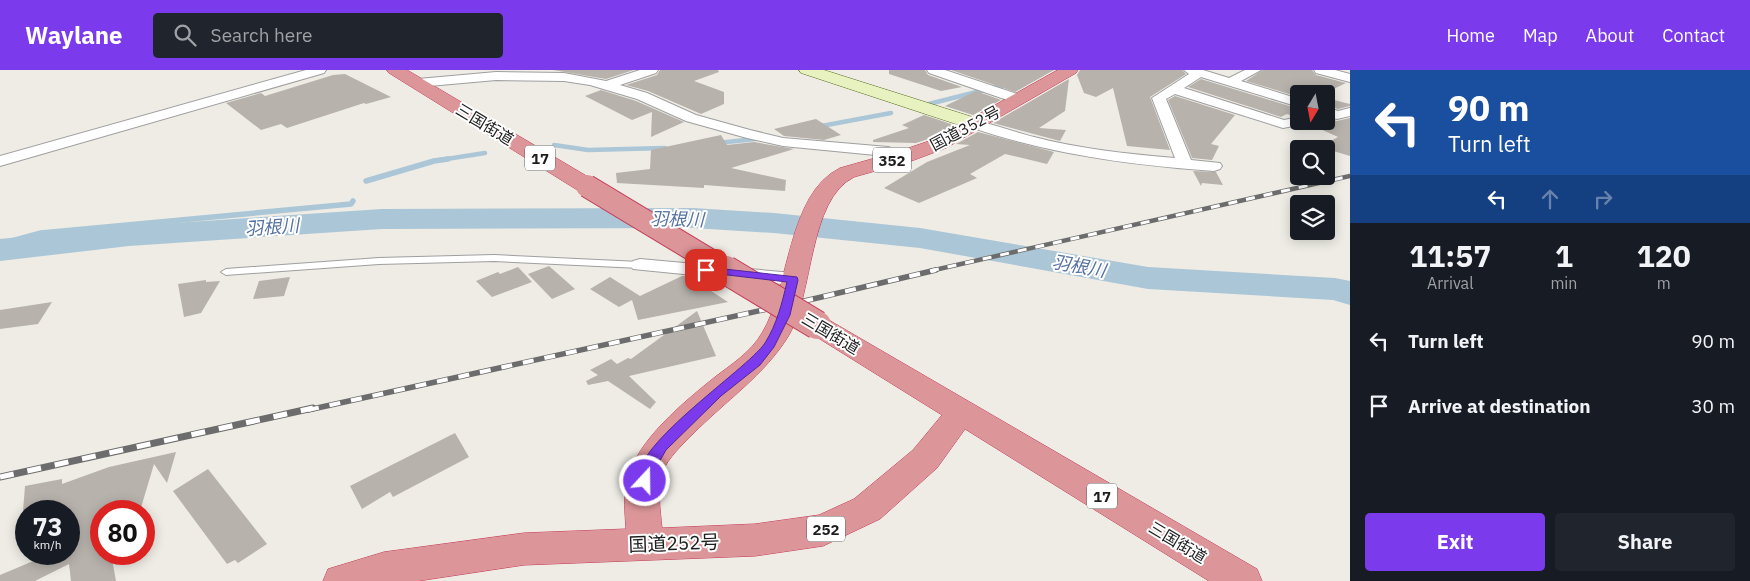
<!DOCTYPE html>
<meta charset="utf-8">
<style>
body{margin:0;font-family:"IBM Plex Sans","Noto Sans JP",sans-serif;background:#20242c;color:#f1f3f6;height:100vh;display:flex;flex-direction:column;font-size:19px;white-space:nowrap}
*{box-sizing:border-box;margin:0}
p{font-size:16px;color:#9ea1a6}
.icon{flex:none;width:28px;height:28px;fill:none;stroke:currentColor;stroke-width:2;stroke-linecap:round;stroke-linejoin:round}
.map{position:relative;flex:1;overflow:hidden}
.side{display:flex;flex-direction:column;background:#171b24;width:400px}
.side>*{flex:none}
.banner{background:#1a4fa0;color:#fff;overflow:hidden}
.needle{width:32px;rotate:190deg}
.tools{position:absolute;left:1290px;top:15px;display:grid;gap:10px}
.tools a{display:grid;place-items:center;width:45px;height:45px;border-radius:5px;background:#171b24;box-shadow:0 2px 12px #0003;font-size:25px}
.speed{position:absolute;left:15px;top:430px;display:flex;gap:10px;font-size:25px;font-weight:700;text-align:center}
.speed>*{display:grid;place-content:center;width:65px;height:65px;border-radius:50%;background:#171b24;box-shadow:0 2px 12px #0003;line-height:1}
.speed small{font-size:12px;font-weight:400}
.speed .limit{border:8px solid #d22;background:#fff;color:#111}
.pin{position:absolute;display:grid;place-items:center;width:42px;height:42px;color:#fff;margin:-21px;border-radius:10px;box-shadow:0 2px 8px #0006}
.me{position:absolute;width:55px;margin:-28px;rotate:21deg;stroke-linejoin:round;filter:drop-shadow(0 0 4px #0008)}
.turn{display:flex;align-items:center;gap:18px;height:105px;padding:0 15px;font-size:22px}
.turn .icon{width:65px;height:65px;stroke-width:2.5}
.turn b{display:block;font-size:35px;line-height:42px}
.lanes{display:flex;align-items:center;height:48px;padding:0 15px;background:#0003;justify-content:center;gap:25px;direction:ltr}
.lanes .off{opacity:.35}
.eta{display:flex;justify-content:space-evenly;align-items:center;height:85px;text-align:center}
.eta b{font-size:30px;font-weight:700;line-height:35px}
.primary-button{display:flex;gap:10px;margin-top:auto;padding:10px 15px}
.primary-button a{flex:1;height:58px;border-radius:5px;background:#7c3aed;color:#fff;font-size:20px;font-weight:700;line-height:58px;text-align:center}
.primary-button a+a{background:#20242c;color:#f1f3f6}
ul{padding:0;list-style:none}
li{display:flex;align-items:center;gap:15px;height:65px;padding:0 15px}
li div{flex:1}
li b{display:block;font-size:19px}
li em{font-style:normal}
header{display:flex;align-items:center;gap:30px;box-sizing:border-box;height:70px;padding:0 25px;background:#7c3aed;color:#fff}
header strong{font-size:24px}
nav{display:flex;gap:28px;margin-inline-start:auto;font-size:18px}
.search{width:350px;height:45px;background:#20242c;display:flex;align-items:center;gap:12px;box-sizing:border-box;padding:0 18px;border-radius:5px;color:#9ea1a6;font-size:19px}
main{display:flex;flex:1;min-height:0}
.map>svg:first-child{display:block}
.lines{fill:none;stroke-linecap:round;stroke-linejoin:round}
.stream-far1{stroke:#abc6d6;stroke-width:4.5}
.stream{stroke:#abc6d6;stroke-width:5.5}
.river{fill:#abc6d6;fill-rule:evenodd}
.building{fill:#b7b2ac}
.lane-casing{stroke:#9f9f9f;stroke-width:2}
.street-casing{stroke:#9f9f9f;stroke-width:2}
.secondary-casing{stroke:#536812;stroke-width:1}
.highway-casing{stroke:#c53956;stroke-width:1}
.lane{fill:#fff;fill-rule:evenodd}
.street{fill:#fff;fill-rule:evenodd}
.secondary{fill:#e8f2c0;fill-rule:evenodd}
.highway{fill:#dc969a;fill-rule:evenodd}
.rail-far2-casing{stroke:#6c6c6c;stroke-width:4.5}
.rail-far1-casing{stroke:#6c6c6c;stroke-width:5.5}
.rail-casing{stroke:#6c6c6c;stroke-width:7}
.rail-far2{stroke:#fff;stroke-width:3;stroke-dasharray:9;stroke-linecap:butt}
.rail-far1{stroke:#fff;stroke-width:4;stroke-dasharray:11;stroke-linecap:butt}
.rail{stroke:#fff;stroke-width:5;stroke-dasharray:14;stroke-linecap:butt}
.highway-bridge-far1-casing{stroke:#c53956;stroke-width:24;stroke-linecap:butt}
.highway-bridge-casing{stroke:#c53956;stroke-width:30;stroke-linecap:butt}
.highway-bridge-far1{stroke:#dc969a;stroke-width:22}
.highway-bridge{stroke:#dc969a;stroke-width:28}
.route{fill:#7c3aed;stroke:#51269a}
.labels{text-anchor:middle;dominant-baseline:central;stroke-width:4;stroke-linejoin:round;paint-order:stroke}
.shield{fill:#fff;stroke:#626262;stroke-width:1}
.shield-label{font-size:15px;font-weight:bold;fill:#1e1e1e}
.street-label{font-size:16px;fill:#1e1e1e;stroke:#fff}
.water-label{font-size:18px;font-style:italic;fill:#5672a2;stroke:#fff}
.near-street-label{font-size:19px;fill:#1e1e1e;stroke:#fff}
</style>
<header>
<strong>Waylane</strong>
<div class="search"><svg class="icon" aria-label="search" viewBox="0 0 24 24"><circle cx="10" cy="10" r="6"/><path d="M15 15l6 6"/></svg>Search here</div>
<nav><a>Home</a><a>Map</a><a>About</a><a>Contact</a></nav>
</header>
<main>
<div class="map">
<svg width="1350" height="511" viewBox="0 0 1350 511">
<rect width="100%" height="100%" fill="#eeece5"/>
<g class="lines">
<path class="stream-far1" d="M929 34 1008 14
M816 57 891 43
M718 73 755 69
M554 75 588 80 665 78
M440 90 485 83"/>
<path class="stream" d="M366 111 434 91 448 89
M0 174 41 163 351 134 353 131"/>
<path class="river" d="M693 138 774 143 920 158 1148 197 1335 208 1350 211V235L1333 230 1148 219 920 178 774 163 693 158 382 159 129 176 0 191V169L129 156 382 139Z"/>
</g>
<path class="building" d="M553 0H634L606 9Z
M660 0H718L719 2 694 11 724 22V34L701 44 648 21 626 15 657 5Z
M889 0H925L928 5 962 17 941 21 889 4Z
M951 0H1054L1015 22Z
M1080 0H1182L1186 4 1150 27 1170 80 1127 76 1113 18 1096 27 1084 23 1077 5Z
M1263 0H1312L1316 5 1346 13 1323 24H1299V27L1246 11Z
M345 4 391 27 366 34 364 33 287 58 281 54 261 60 226 33 261 23 265 26 333 5Z
M1069 9 1065 41 1039 58 1066 60 1060 71 993 53Z
M1201 9 1299 39V45L1293 46 1287 44 1281 47 1188 17Z
M601 20 636 31 684 52 651 67 652 42 632 50 585 26Z
M976 21 1001 30 973 45 945 36Z
M1175 26 1235 45 1211 74 1219 76 1212 90 1192 88 1168 30Z
M1326 28 1350 34V36L1338 39 1326 35Z
M924 45 954 55 931 68 916 73 873 72V70L909 58 902 55Z
M1326 48 1337 51 1350 48V86L1320 77 1338 67 1307 53 1326 51Z
M816 49 841 65 824 70 784 66 774 59Z
M978 62 1054 82 1047 94 1005 84 970 104 977 108 919 133 884 118 927 92 970 75 956 74Z
M721 65 727 75 754 72 794 79 731 98 786 110 785 121 704 115V118L617 113 616 103 650 99 651 80Z
M1193 101 1216 102 1223 115 1202 113 1201 116Z
M549 196 575 219 552 229 528 204Z
M518 197 532 212 492 227 476 211 498 202 500 204Z
M682 206H688L728 232 638 250 632 230 619 237 590 219 610 207 640 226Z
M290 207 284 226 253 229 259 211Z
M206 210V212L220 211 201 243 184 247 178 214Z
M52 232 38 254 0 259V240Z
M697 241 716 286 629 306 656 332 650 339 608 311 588 315 586 311 598 305 590 300 611 289 617 294 628 288 631 289Z
M455 363 469 387 393 427 390 422 362 439 350 416Z
M176 382 167 413 154 394 140 441H101V484H111L116 511H71L69 494 35 511H0V505L50 484H69V441H23L25 416 62 409V414L109 397Z
M208 399 267 474 238 493 235 490 227 494 173 421Z"/>
<g class="lines">
<g class="lane-casing">
<path id="lane" d="M494 185 640 192 645 195 640 198 494 191 379 194 226 205 221 202 226 199 379 188Z"/>
</g>
<g class="street-casing">
<path id="street" d="M306 0H326L324 3 0 96V86Z
M640 0H658L656 3 620 15 647 23 696 45 750 60 783 68 888 77 908 84 911 87 908 90 903 92 886 86 783 76 747 68 686 51 637 29 590 15 564 11 496 10 418 17 412 13 418 9 496 2 564 3 606 11Z
M927 0H945L1023 26 1025 29 1018 33 1013 32 929 3Z
M1184 0H1203L1229 8 1245 0H1261L1241 11 1299 29V37L1201 7 1184 18 1284 50 1299 47V51H1306L1304 54 1283 58 1175 24 1166 29 1191 90 1220 93 1222 96 1220 99 1214 101C1130 95 1049 84 970 57L968 54 970 51 975 50C995 55 1014 62 1034 67 1080 79 1128 84 1175 88L1152 28 1189 4Z
M1314 0H1335L1350 4V12L1316 3Z
M1326 37 1338 41 1350 38V46L1337 49 1326 46Z
M640 189 793 203 800 205 803 209 800 213 793 215 633 199 630 195 633 191Z"/>
</g>
<g class="secondary-casing">
<path id="secondary" d="M799 0H824L982 50 984 54 982 58 975 60 968 58 801 3Z"/>
</g>
<g class="highway-casing">
<path id="highway" d="M387 0H407L595 111 598 116 595 121 587 122 579 121 389 3Z
M1058 0H1078L1076 3 946 78 914 90 854 107C808 130 814 223 789 265 766 304 724 332 692 365 682 375 668 388 663 401 657 419 660 439 662 458L755 454 819 445 854 429 913 380 942 345 807 261 803 255 807 249 817 246 827 249 1257 499 1262 511H1209L965 359 937 398 880 449 823 476 755 486 524 495 418 511H323L328 499 384 482 524 463 626 459C625 443 623 426 627 410 637 370 684 332 715 307 732 294 751 282 762 263 790 218 787 124 840 98L900 81 932 70Z"/>
</g>
<use href="#lane" class="lane"/>
<use href="#street" class="street"/>
<use href="#secondary" class="secondary"/>
<use href="#highway" class="highway"/>
<g class="rail-far2-casing">
<path id="rail-far2" d="M930 201 1350 106"/>
</g>
<g class="rail-far1-casing">
<path id="rail-far1" d="M308 340 813 229 936 200"/>
</g>
<g class="rail-casing">
<path id="rail" d="M0 407 313 338"/>
</g>
<use href="#rail-far2" class="rail-far2"/>
<use href="#rail-far1" class="rail-far1"/>
<use href="#rail" class="rail"/>
<g class="highway-bridge-far1-casing">
<path id="highway-bridge-far1" d="M587 116 728 201"/>
</g>
<g class="highway-bridge-casing">
<path id="highway-bridge" d="M726 200 817 255"/>
</g>
<use href="#highway-bridge-far1" class="highway-bridge-far1"/>
<use href="#highway-bridge" class="highway-bridge"/>
</g>
<path class="route" d="M706 197 797 207 798 210 790 245 774 277 760 295 721 326 666 380 653 403 650 415 645 417 640 415C622 381 747 300 765 273 777 254 782 233 787 212L702 202 700 200 702 198Z"/>
<g class="labels">
<g class="shield">
<rect x="525" y="75.5" width="30" height="25" rx="4"/>
<rect x="873" y="77.5" width="38" height="25" rx="4"/>
<rect x="1087" y="413.5" width="30" height="25" rx="4"/>
<rect x="807" y="446.5" width="38" height="25" rx="4"/>
</g>
<g class="shield-label">
<text x="540" y="88">17</text>
<text x="892" y="90">352</text>
<text x="1102" y="426">17</text>
<text x="826" y="459">252</text>
</g>
<g class="street-label">
<text transform="translate(485 54) rotate(31)">三国街道</text>
<text transform="translate(965 58) rotate(-28)">国道352号</text>
<text transform="translate(831 263) rotate(31)">三国街道</text>
<text transform="translate(1178 472) rotate(31)">三国街道</text>
</g>
<g class="water-label">
<text transform="translate(677 149) rotate(1)">羽根川</text>
<text transform="translate(272 157) rotate(-4)">羽根川</text>
<text transform="translate(1079 196) rotate(10)">羽根川</text>
</g>
<g class="near-street-label">
<text transform="translate(674 473) rotate(-2)">国道252号</text>
</g>
</g>
</svg>
<div class="tools">
<a><svg class="needle" viewBox="-14 -14 28 28"><path d="M0-13l5 13h-10z" fill="#e53935"/><path d="M0 13l5-13h-10z" fill="#9ea1a6"/></svg></a>
<a><svg class="icon" aria-label="search" viewBox="0 0 24 24"><circle cx="10" cy="10" r="6"/><path d="M15 15l6 6"/></svg></a>
<a><svg class="icon" aria-label="layers" viewBox="0 0 24 24"><path d="M12 4l9 5-9 5-9-5zM3 14l9 5 9-5"/></svg></a>
</div>
<div class="speed"><div>73<small>km/h</small></div><div class="limit">80</div></div>
<div class="pin" style="left:706px;top:200px;background:#d93025"><svg class="icon" aria-label="arrive" viewBox="0 0 24 24"><path d="M6 21V4h12l-3 4 3 4H6"/></svg></div>
<svg class="me" style="left:645px;top:411px" viewBox="-20 -20 40 40"><circle r="17" fill="#7c3aed" stroke="#fff" stroke-width="3"/><path d="M0-11L8 9 0 5-8 9z" fill="#fff"/></svg>
</div>
<section class="side">
<div class="banner">
<div class="turn"><svg class="icon" aria-label="left" viewBox="0 0 24 24"><path d="M17 20v-9H6M10 6l-5 5 5 5"/></svg><div><b>90 m</b>Turn left</div></div>
<div class="lanes"><svg class="icon" aria-label="left" viewBox="0 0 24 24"><path d="M17 20v-9H6M10 6l-5 5 5 5"/></svg><svg class="icon off" aria-label="ahead" viewBox="0 0 24 24"><path d="M12 20V5M6 11l6-6 6 6"/></svg><svg class="icon off" aria-label="right" viewBox="0 0 24 24"><path d="M7 20v-9h11M14 6l5 5-5 5"/></svg></div>
</div>
<div class="eta">
<div><b>11:57</b><p>Arrival</p></div>
<div><b>1</b><p>min</p></div>
<div><b>120</b><p>m</p></div>
</div>
<ul>
<li><svg class="icon" aria-label="left" viewBox="0 0 24 24"><path d="M17 20v-9H6M10 6l-5 5 5 5"/></svg><div><b>Turn left</b></div><em>90 m</em></li>
<li><svg class="icon" aria-label="arrive" viewBox="0 0 24 24"><path d="M6 21V4h12l-3 4 3 4H6"/></svg><div><b>Arrive at destination</b></div><em>30 m</em></li>
</ul>
<div class="primary-button"><a>Exit</a><a>Share</a></div>
</section>
</main>
